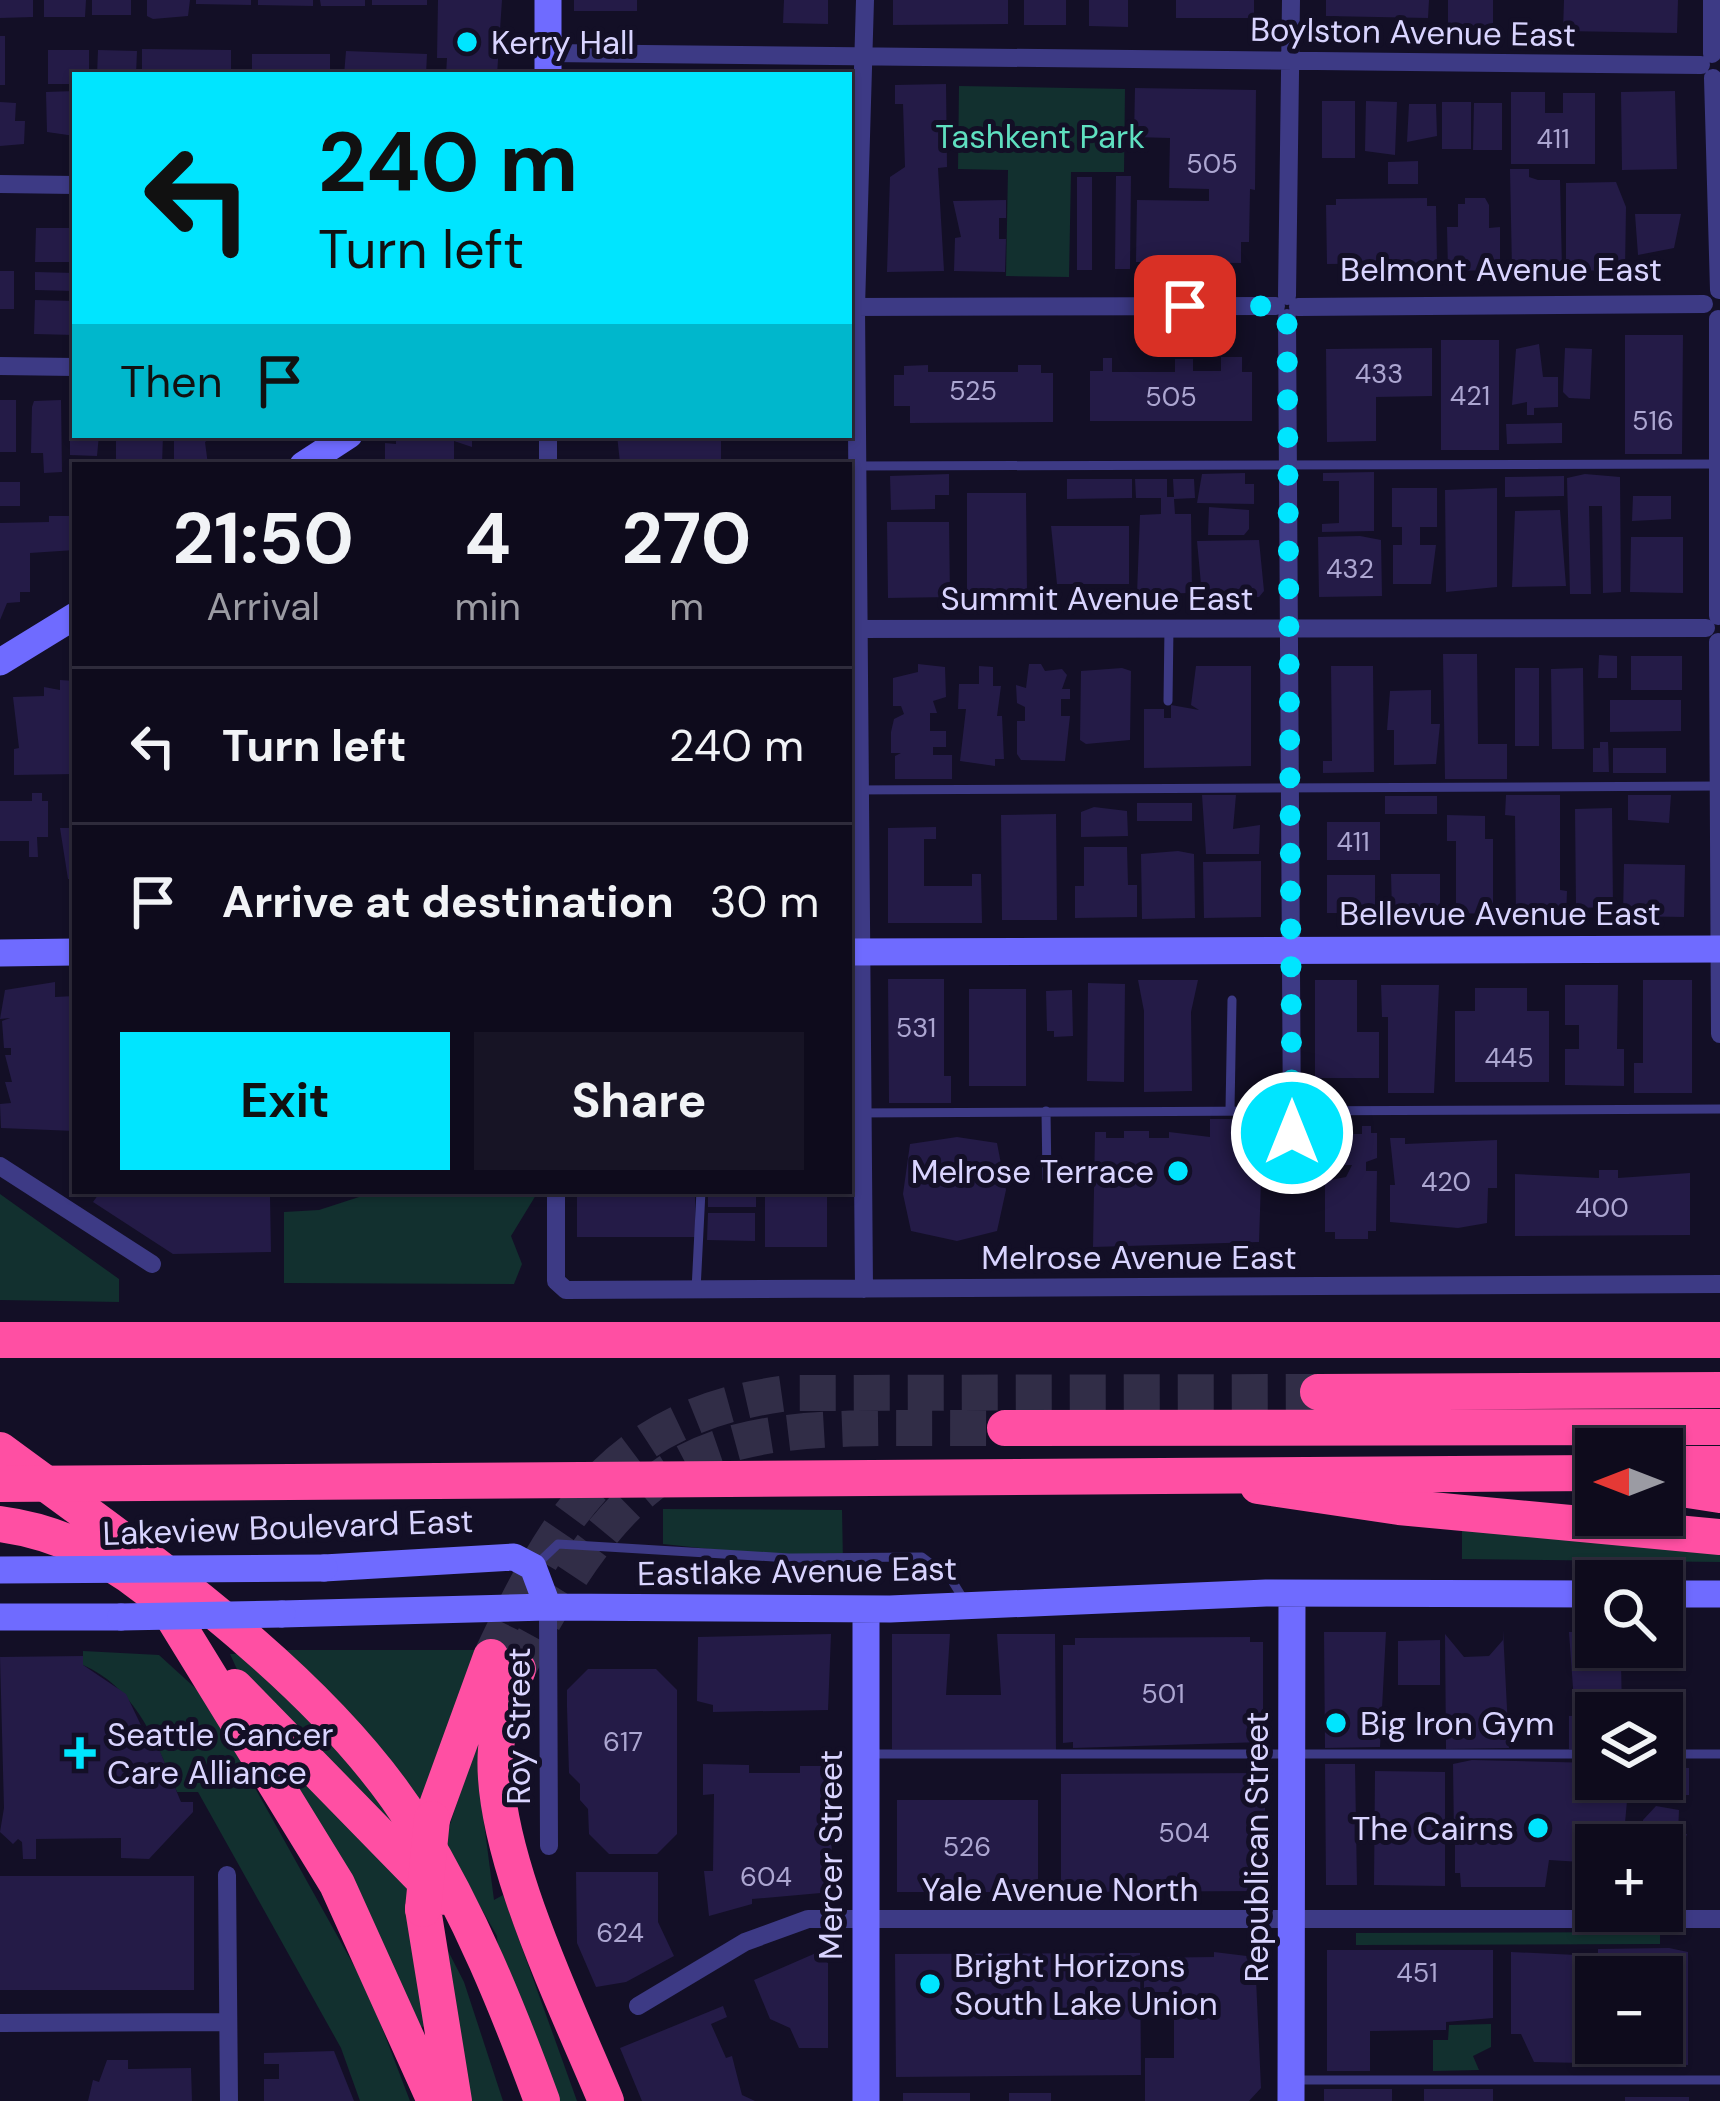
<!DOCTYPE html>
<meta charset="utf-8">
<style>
body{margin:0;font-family:"DM Sans",sans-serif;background:#171425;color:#f1f3f6;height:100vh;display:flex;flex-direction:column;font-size:45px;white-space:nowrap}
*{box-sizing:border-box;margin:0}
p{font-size:39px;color:#9b9ba3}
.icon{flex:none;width:66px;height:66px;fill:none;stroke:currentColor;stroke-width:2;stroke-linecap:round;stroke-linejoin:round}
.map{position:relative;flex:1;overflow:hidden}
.drawer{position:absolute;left:72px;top:462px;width:780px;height:732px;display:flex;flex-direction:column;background:#0e0b1c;border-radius:0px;box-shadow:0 3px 9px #0004,0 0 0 3px #2e2b3b}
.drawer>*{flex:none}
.top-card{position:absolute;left:72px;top:72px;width:780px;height:366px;border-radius:0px;box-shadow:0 3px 9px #0004,0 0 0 3px #2e2b3b;background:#00e5ff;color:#111;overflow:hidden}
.needle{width:78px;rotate:270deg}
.fabs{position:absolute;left:1575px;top:1428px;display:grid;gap:24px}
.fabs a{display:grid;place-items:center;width:108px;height:108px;border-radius:0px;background:#0e0b1c;box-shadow:0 3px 9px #0004,0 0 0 3px #2e2b3b;font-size:60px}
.pin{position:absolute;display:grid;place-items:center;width:102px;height:102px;color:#fff;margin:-51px;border-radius:24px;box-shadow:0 6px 18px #0006}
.me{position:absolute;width:132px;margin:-66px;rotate:0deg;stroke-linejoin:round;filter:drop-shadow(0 0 9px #0008)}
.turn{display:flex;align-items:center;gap:42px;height:252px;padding:0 48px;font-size:54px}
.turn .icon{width:156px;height:156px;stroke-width:2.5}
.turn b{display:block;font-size:84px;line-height:102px}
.then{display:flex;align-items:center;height:114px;padding:0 48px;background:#0003;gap:24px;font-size:45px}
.eta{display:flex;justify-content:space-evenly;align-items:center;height:204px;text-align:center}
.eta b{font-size:72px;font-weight:700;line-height:84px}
.primary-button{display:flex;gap:24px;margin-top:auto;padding:24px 48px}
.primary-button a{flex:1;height:138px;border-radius:0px;background:#00e5ff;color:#111;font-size:48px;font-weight:700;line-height:138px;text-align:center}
.primary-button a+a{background:#171425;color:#f1f3f6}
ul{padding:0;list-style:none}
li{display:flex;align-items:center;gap:36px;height:156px;padding:0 48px;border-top:3px solid #2e2b3b}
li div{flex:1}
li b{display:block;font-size:45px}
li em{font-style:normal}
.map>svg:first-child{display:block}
.green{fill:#12302f}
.building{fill:#241b47;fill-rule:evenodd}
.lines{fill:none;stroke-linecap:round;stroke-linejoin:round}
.highway-tunnel{stroke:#312d47;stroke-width:36;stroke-dasharray:36 18;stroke-linecap:butt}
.lane{stroke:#3d3a85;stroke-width:9}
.street{stroke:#3d3a85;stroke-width:18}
.secondary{stroke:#6f6bff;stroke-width:27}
.highway{stroke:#ff4fa3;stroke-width:36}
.secondary-bridge{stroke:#6f6bff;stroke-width:27}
.highway-bridge{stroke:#ff4fa3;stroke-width:36}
.route{stroke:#00e5ff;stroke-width:21;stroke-dasharray:0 37.8}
.poi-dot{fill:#00e5ff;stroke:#130f26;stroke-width:4.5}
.labels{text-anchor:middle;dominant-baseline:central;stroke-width:10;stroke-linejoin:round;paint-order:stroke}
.number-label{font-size:27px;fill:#aca6d1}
.street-label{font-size:33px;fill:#d9d4ff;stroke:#130f26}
.poi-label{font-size:33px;fill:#d9d4ff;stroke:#130f26;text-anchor:start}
.park-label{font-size:33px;fill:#5fe0c0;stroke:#130f26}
</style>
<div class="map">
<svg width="1720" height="2101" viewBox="0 0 1720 2101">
<rect width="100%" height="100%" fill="#130f26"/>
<path class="green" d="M959 86 1125 89 1124 172H1071L1069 277 1006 276 1008 170 958 169Z
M0 1194 119 1279V1302L0 1300Z
M536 1195 511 1236 522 1264 514 1284 284 1283V1212L319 1210 359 1197Z
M663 1509 842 1510 843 1563 663 1544Z
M1462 1527 1720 1551V1562L1462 1559Z
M271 1650H484L420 1810Z
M83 1651 159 1655 204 1696 368 1991 410 2101H360L341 2048 198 1792H177C157 1744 136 1688 83 1665Z
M230 1654H243C296 1710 388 1786 410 1861 425 1911 423 1974 429 2026L420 2027C366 1897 287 1782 230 1654Z
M481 1729 479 1784 494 1900 503 1895 577 2101H535L501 1994 497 1936 444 1843Z
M1660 1932V1944L1356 1945V1933Z
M444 1943 464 1982 503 2101H467Z
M1491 2024V2047L1473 2056 1479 2070 1433 2071V2040H1448L1449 2025Z"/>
<path class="building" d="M0 0H33V17L0 18Z
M44 0H86L85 17H44Z
M92 0H131V15H92Z
M147 0H190L188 16 153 19 147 16Z
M196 0H251V5L196 4Z
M258 0H313V6L258 5Z
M320 0H365V6H321Z
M372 0H427V5H372Z
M438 0H502L497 75H446L447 58H437Z
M574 0H637V11H574Z
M784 0H828V24L783 23Z
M893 0H1008V24L893 25Z
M1024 0H1066V25H1024Z
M1089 0H1128V27L1089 26Z
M1176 0H1254V18H1176Z
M1326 0H1429L1428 18 1326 16Z
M1448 0H1493V27L1448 24Z
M1564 0H1678L1677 33 1563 31Z
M0 36H5V85H0Z
M142 49 231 50V72L142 71Z
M48 50H89V75H75V84H48Z
M98 50 137 51 136 75H97Z
M346 51 427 54 426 75H344Z
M252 54H330V75H252Z
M946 84 947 167 938 168 944 271 887 272 890 177 905 167 903 104H895V85Z
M1135 88 1256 90 1255 190 1250 189 1249 242H1241V263L1136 262 1137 200 1209 201V189L1169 188 1170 138 1134 137Z
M75 91V136L47 132 46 92Z
M1675 91 1677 169 1622 170 1621 92Z
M1511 92H1545V113H1563V93H1595V164H1511Z
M1322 101H1355V158H1322Z
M1366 101 1397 102 1395 155 1365 151Z
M0 102 16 103 15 121H25L24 144 0 146Z
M1442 102H1471V149H1442Z
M1474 103H1502V150H1473Z
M1409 104H1436L1437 136 1407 142Z
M1418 161V184H1388V162Z
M1510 169H1529V177L1538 180H1560L1562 269 1512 270Z
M1116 176H1131L1130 269H1115Z
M1077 177H1092V270H1077Z
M1616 182 1626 207 1625 270 1566 271V183Z
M1427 198V206H1436L1437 263 1327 264 1326 205H1336V199Z
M1465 198H1485L1489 205V228L1500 227V270L1448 271 1447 227H1458V204H1465Z
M1006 200V218H999V239H1006L1005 272 954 271 955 238 961 237 953 201Z
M1635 214H1681L1674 248 1638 255Z
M36 228H75V262H35Z
M0 271H14V309H0Z
M35 272 75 273V291L35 290Z
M35 300 75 301V335L34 334Z
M1625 335H1683L1682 454H1625Z
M1441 340H1499V450H1441Z
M1539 344 1543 377H1558V407L1534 408V415H1527V402L1512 405 1516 349Z
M1432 348V396L1376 397V441L1327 442 1326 349Z
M1565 348 1592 349 1590 399 1569 398 1563 392Z
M1221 357H1242V372H1252V421H1090V371H1103V358H1112V372H1175V359H1193V371H1221Z
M928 365V372H1018V365H1041V373H1053V422L910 423V406H894V375H904V366Z
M0 400H16V452H0Z
M61 400 62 472 44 473 43 453H31L32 407 34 401Z
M70 423H75V435H99L97 456 70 455Z
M1562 423V443L1507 444 1506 424Z
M116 435H163L162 465H116Z
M174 435H215L205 442 208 465H174Z
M406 435H472V447L454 441V463H385V443L396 444V436Z
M617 435H721V463H620Z
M1374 472V531L1322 532V524L1339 523V481H1323V473Z
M1245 473V484H1254V504L1197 503 1202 474Z
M949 474V495H935V509L891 510 890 476Z
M1585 474 1620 477 1621 592 1603 593 1602 506H1589L1591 594H1570L1567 478Z
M1564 476V496L1505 497V477Z
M1067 479H1132V498L1067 499Z
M1135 479H1167V497H1174L1173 479H1194L1195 498 1174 499 1175 514H1191L1192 593 1137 594 1140 515 1161 514V498H1136Z
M0 482H20V506H0Z
M1392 488H1437V527H1420V545H1436L1431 584H1393V545H1402V527H1392Z
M1497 488V587L1446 592 1445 490Z
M967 493H1026L1027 592H967Z
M1633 496H1671V519L1632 521Z
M1209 507 1249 510V529L1244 535H1208Z
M1560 510 1566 586 1512 587 1515 511Z
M49 516H75V550L30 553V592H20V602L7 603 0 620V523L49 522Z
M887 522H949L950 597 888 598Z
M1051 526H1129V584H1057Z
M1360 536 1381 540 1382 596 1319 597 1318 537Z
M1631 537H1683V593L1630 592Z
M1259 540 1264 591 1259 597 1202 595 1197 541Z
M1443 654H1477L1478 744H1507V779H1445Z
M1599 655 1617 656V678H1598Z
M1631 656H1682V690H1631Z
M918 664 945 667 946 697 933 701 937 713H930V731H946V747H933V755H952V779H895V756L901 753H891V732L894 719 904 714 901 706H893V678L918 672Z
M1029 664H1041L1045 671 1062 669 1067 675 1062 689H1070V699H1061V716H1070L1065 761 1021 760 1017 754V721H1025V707L1017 703 1016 685 1026 688Z
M979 666 993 667V686H1001L997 716H1002L1004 759H995V766L960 761 966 709H958L959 684H979Z
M1196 666H1251V766L1144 768V709H1164V718H1171V705L1199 710 1191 705Z
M1331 666H1373L1374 772 1323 773V761H1332Z
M1122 668 1131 671 1130 740 1086 744 1080 740 1081 671Z
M1515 668H1539V746H1515Z
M1583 668 1584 749H1552L1551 669Z
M60 680 75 681V774L14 775V749L19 748 13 697 44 696V687L60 690Z
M1431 690V724H1440L1436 764 1394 765V730H1387L1390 691Z
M1610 700H1681V731L1610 732Z
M1600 742H1608L1609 772H1593V748H1600Z
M1613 748H1666V773H1613Z
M32 793H42V801H48V837H37L38 857H29V841H0V801H32Z
M1202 795H1236L1233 829 1260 825 1259 854H1206Z
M1506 795H1560V890L1567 891 1566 919H1516L1515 816 1505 815Z
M1628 795H1671L1669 823 1628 820Z
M1385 796H1437V814H1385Z
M1137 803H1192V821H1137Z
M1094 807 1127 811 1128 836 1081 837V812Z
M1612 808 1613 907 1576 908 1575 809Z
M1056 814 1057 920H1002L1001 815Z
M1447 815 1485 816V839H1493V914L1456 913V841H1447Z
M1327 822H1380V860H1327Z
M936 827V839H924V886H972V874H981L982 923H888V828Z
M60 828H75V879H68Z
M1084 847H1127L1128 885H1137V917L1075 918V886H1084Z
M1178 851 1194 854 1195 918 1142 919 1141 854Z
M1261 861V917L1204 918 1203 862Z
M1624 864 1685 865 1684 917 1623 916Z
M1391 874H1440V912H1392Z
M1327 875H1375V913H1327Z
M888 979H944V1076H951V1103H889Z
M1138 980H1198L1191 1012 1192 1091 1144 1092V1011Z
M1315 980H1357V1032H1379V1078H1315Z
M1643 980H1692V1093H1634V1063H1643Z
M55 982V997L75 996V1131L1 1128 0 1104 11 1103 5 1082H12L5 1055H11V1048H4L2 1021 10 1018 0 1019 5 990Z
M1088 983 1125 984 1124 1082 1087 1081Z
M1381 985H1439L1434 1093H1388V1017H1382Z
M1565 985H1618L1617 1049H1624V1086L1565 1085V1049H1579V1025H1565Z
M1475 988H1527V1011H1549V1082H1455V1011H1475Z
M969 989H1026V1086H969Z
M1072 990 1073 1036 1054 1037V1031H1047L1046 991Z
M1210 1119H1263L1259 1242 1093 1247 1095 1132H1106V1138H1124V1131H1149V1138H1169V1132L1210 1137Z
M1362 1126H1371V1133H1377V1158L1366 1162V1171H1377L1376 1231H1368V1239H1335V1232H1325V1181L1346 1177 1352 1165H1331L1327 1134H1362Z
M957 1137 997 1143 1006 1190 997 1231 957 1241 911 1231 903 1194 910 1144Z
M1390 1138H1405V1144L1497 1140V1188H1488L1487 1223 1458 1228 1390 1222V1185H1395Z
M1599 1170H1618V1178L1690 1173V1235L1515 1236V1174L1599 1178Z
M101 1191 270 1197 271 1252 173 1254 93 1202Z
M577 1191H695V1237H577Z
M708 1191H756V1207H708Z
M765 1191H827V1247H765Z
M708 1213H755V1241L707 1240Z
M1503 1630 1509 1748 1446 1749 1445 1634 1464 1657 1489 1656 1503 1640Z
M1324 1632H1386L1380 1747 1325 1748Z
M1569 1632H1596V1647H1629V1662H1621L1622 1713H1596V1749H1569V1716H1575Z
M831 1634 828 1710 713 1712V1705L697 1701 698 1637Z
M892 1634H950L946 1695H1001L997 1634H1055L1056 1750 892 1749Z
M1250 1637V1642H1263V1742L1073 1748V1742L1063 1743V1645H1075V1638Z
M1440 1640V1685H1398V1641Z
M83 1656V1665L126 1694 149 1742H156L181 1802H193V1812L149 1859 121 1858V1838L36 1839V1859H23L22 1842 18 1839 13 1844 0 1832 4 1808 0 1657Z
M588 1669H656L677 1690V1834L657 1854H609L589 1834 588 1809 580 1800V1784L569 1773 567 1707V1690Z
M1472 1760 1596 1763V1779H1629L1623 1845H1596L1593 1875H1581V1862L1549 1860 1545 1887H1461L1460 1873H1455V1845H1459L1454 1836 1453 1764Z
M703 1764 749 1765V1773H800V1766H831L832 1892 752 1899V1904L709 1916 704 1871H713L714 1794 703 1795Z
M1325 1764H1355L1357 1885H1326Z
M1662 1767 1689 1768V1795H1634V1779H1662Z
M1375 1771 1445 1772V1886L1374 1885Z
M1265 1773V1891L1061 1892V1774Z
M897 1800H1038V1892H897Z
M1656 1806 1679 1810 1678 1834H1687L1672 1878H1662V1845H1642L1643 1820Z
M576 1872H658V1922L674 1956 626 1982 596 1987 577 1943Z
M0 1876H194V1990H0Z
M1669 1948 1688 1952V2065L1534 2062 1521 2034H1511V1952L1598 1956V1949ZM1596 1977H1662V2043H1596Z
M1327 1950H1493V2018L1446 2022V2030L1370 2031V2071H1327Z
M1214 1952 1255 1957 1261 2088 1249 2101H1145V2058H1174V1992H1144V1958L1214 1957Z
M816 1953 828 1963V2048H799L790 2028 770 2019 754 1980Z
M1140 1953 1141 2075 896 2077 895 1954Z
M723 2006 727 2017 711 2024 726 2058 732 2056 742 2095 755 2101H642L620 2048Z
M334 2051 354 2101H264V2079H279V2064H264V2053Z
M107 2060H128V2069L191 2068 192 2101H88L93 2080 99 2082Z
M1324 2089H1392V2101H1324Z
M1424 2089H1493V2101H1424Z
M903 2093H970V2101H903Z
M1009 2093H1051V2101H1009Z
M1625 2097H1689V2101H1625Z"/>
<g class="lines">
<path class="highway-tunnel" d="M491 1657C559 1512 617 1415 788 1393L1318 1392
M518 1669C650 1407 738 1429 1005 1428"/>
<path class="lane" d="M854 466 1720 464
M1168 701 1169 627
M849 790 1720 786
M1230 1110 1232 1000
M1046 1111 1047 1179
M849 1113 1720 1109
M696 1290 701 1191
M535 1566 558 1544 789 1558 922 1557 951 1579 964 1600
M869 1754H1596
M1662 1754H1720
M1297 2080H1720"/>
<path class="street" d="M548 53 1701 65
M1712 54V0
M1713 78 1719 290
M0 184 75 185
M1287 296 1291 0
M849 307 1276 306
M1298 307 1704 304
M1287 318 1292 1133
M0 366 75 367
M548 435V465
M1718 616V319
M849 629 1706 628
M1718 642 1720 1034
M0 1166 152 1264
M556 1191V1281L566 1290 1720 1284
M864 1289 856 307 865 0
M548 1607 549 1846
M227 1875 229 2101
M638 2006 745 1942 808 1919H1720
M0 2023 228 2022"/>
<path class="secondary" d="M548 0V75
M303 465 349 435
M0 662 75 616
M849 952 1720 949
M0 953 75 952
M324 1568 514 1557 533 1567 548 1607
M1662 1594H1720
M282 1614 548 1607 890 1609 1266 1593 1596 1594
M0 1617H121
M866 2101V1609
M1291 2101 1292 1594"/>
<path class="highway" d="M0 1340H1720
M1318 1392 1720 1390
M1005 1428 1720 1427
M0 1450C138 1552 327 1680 417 1828 470 1915 507 2006 542 2101
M1662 1464H1720
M1258 1486 1399 1507 1720 1537
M1662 1486 1720 1495
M0 1524C62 1532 119 1562 165 1604L337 1884 435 2101
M518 1669C508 1695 498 1722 496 1749 488 1848 568 2009 606 2101
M235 1687 440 1897
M432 1819 491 1657
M423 1909 454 2101"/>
<path class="secondary-bridge" d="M0 1570 324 1568
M121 1617 282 1614"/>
<path class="highway-bridge" d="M0 1484 1596 1473
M423 1909 432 1819"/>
</g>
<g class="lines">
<path class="route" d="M1185 306H1276L1287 318 1292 1133"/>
</g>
<g class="poi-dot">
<circle cx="467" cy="42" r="12"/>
<circle cx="1178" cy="1171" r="12"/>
<circle cx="1336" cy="1723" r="12"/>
<path d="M74 1735h12v12h12v12h-12v12h-12v-12h-12v-12h12z"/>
<circle cx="1538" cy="1828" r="12"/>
<circle cx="930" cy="1984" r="12"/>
</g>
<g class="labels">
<g class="number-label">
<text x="1553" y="138">411</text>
<text x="1212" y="163">505</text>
<text x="1379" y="373">433</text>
<text x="973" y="390">525</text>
<text x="1470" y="395">421</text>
<text x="1171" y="396">505</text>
<text x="1653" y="420">516</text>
<text x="1350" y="568">432</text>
<text x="1353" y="841">411</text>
<text x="916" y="1027">531</text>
<text x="1509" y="1057">445</text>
<text x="1446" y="1181">420</text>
<text x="1602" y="1207">400</text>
<text x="1163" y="1693">501</text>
<text x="623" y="1741">617</text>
<text x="1184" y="1832">504</text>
<text x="967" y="1846">526</text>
<text x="766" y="1876">604</text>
<text x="620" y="1932">624</text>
<text x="1417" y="1972">451</text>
</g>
<g class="street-label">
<text transform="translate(1413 32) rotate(1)">Boylston Avenue East</text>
<text x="1501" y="269">Belmont Avenue East</text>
<text x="1097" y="598">Summit Avenue East</text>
<text x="1500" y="913">Bellevue Avenue East</text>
<text x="1139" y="1257">Melrose Avenue East</text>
<text transform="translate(288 1527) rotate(-2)">Lakeview Boulevard East</text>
<text transform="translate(797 1571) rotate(-1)">Eastlake Avenue East</text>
<text transform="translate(518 1726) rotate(-90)">Roy Street</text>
<text transform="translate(1256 1847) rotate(-90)">Republican Street</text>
<text transform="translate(830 1855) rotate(-90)">Mercer Street</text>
<text x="1060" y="1889">Yale Avenue North</text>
</g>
<g class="poi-label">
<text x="491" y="42">Kerry Hall</text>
<text x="1154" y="1171" text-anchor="end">Melrose Terrace</text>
<text x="1360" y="1723">Big Iron Gym</text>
<text x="107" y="1734">Seattle Cancer<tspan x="107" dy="38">Care Alliance</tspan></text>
<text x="1514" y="1828" text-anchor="end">The Cairns</text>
<text x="954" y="1965">Bright Horizons<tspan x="954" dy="38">South Lake Union</tspan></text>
</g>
<g class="park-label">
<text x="1040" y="136">Tashkent Park</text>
</g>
</g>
</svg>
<div class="fabs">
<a><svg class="needle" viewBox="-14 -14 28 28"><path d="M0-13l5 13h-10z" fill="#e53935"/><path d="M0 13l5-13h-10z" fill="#9b9ba3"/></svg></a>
<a><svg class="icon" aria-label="search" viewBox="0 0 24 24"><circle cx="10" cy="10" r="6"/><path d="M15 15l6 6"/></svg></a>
<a><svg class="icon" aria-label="layers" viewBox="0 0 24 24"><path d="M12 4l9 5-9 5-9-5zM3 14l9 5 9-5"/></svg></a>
<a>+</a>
<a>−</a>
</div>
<div class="pin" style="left:1185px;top:306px;background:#d93025"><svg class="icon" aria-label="arrive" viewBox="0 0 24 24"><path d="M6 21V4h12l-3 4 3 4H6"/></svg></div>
<svg class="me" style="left:1292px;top:1133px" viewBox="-20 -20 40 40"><circle r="17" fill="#00e5ff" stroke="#fff" stroke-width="3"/><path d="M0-11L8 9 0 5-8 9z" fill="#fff"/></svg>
<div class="top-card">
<div class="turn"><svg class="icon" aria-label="left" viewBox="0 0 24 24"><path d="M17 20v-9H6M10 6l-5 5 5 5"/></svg><div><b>240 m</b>Turn left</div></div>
<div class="then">Then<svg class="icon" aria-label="arrive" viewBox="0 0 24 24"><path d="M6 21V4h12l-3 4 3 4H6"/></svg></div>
</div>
<section class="drawer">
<div class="eta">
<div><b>21:50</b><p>Arrival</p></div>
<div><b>4</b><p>min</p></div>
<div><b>270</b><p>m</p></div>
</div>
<ul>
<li><svg class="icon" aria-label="left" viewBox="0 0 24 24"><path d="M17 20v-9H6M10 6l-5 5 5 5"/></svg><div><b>Turn left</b></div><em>240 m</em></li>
<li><svg class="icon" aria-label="arrive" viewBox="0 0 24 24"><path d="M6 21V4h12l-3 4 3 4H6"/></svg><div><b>Arrive at destination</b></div><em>30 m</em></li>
</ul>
<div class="primary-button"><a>Exit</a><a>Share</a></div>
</section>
</div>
